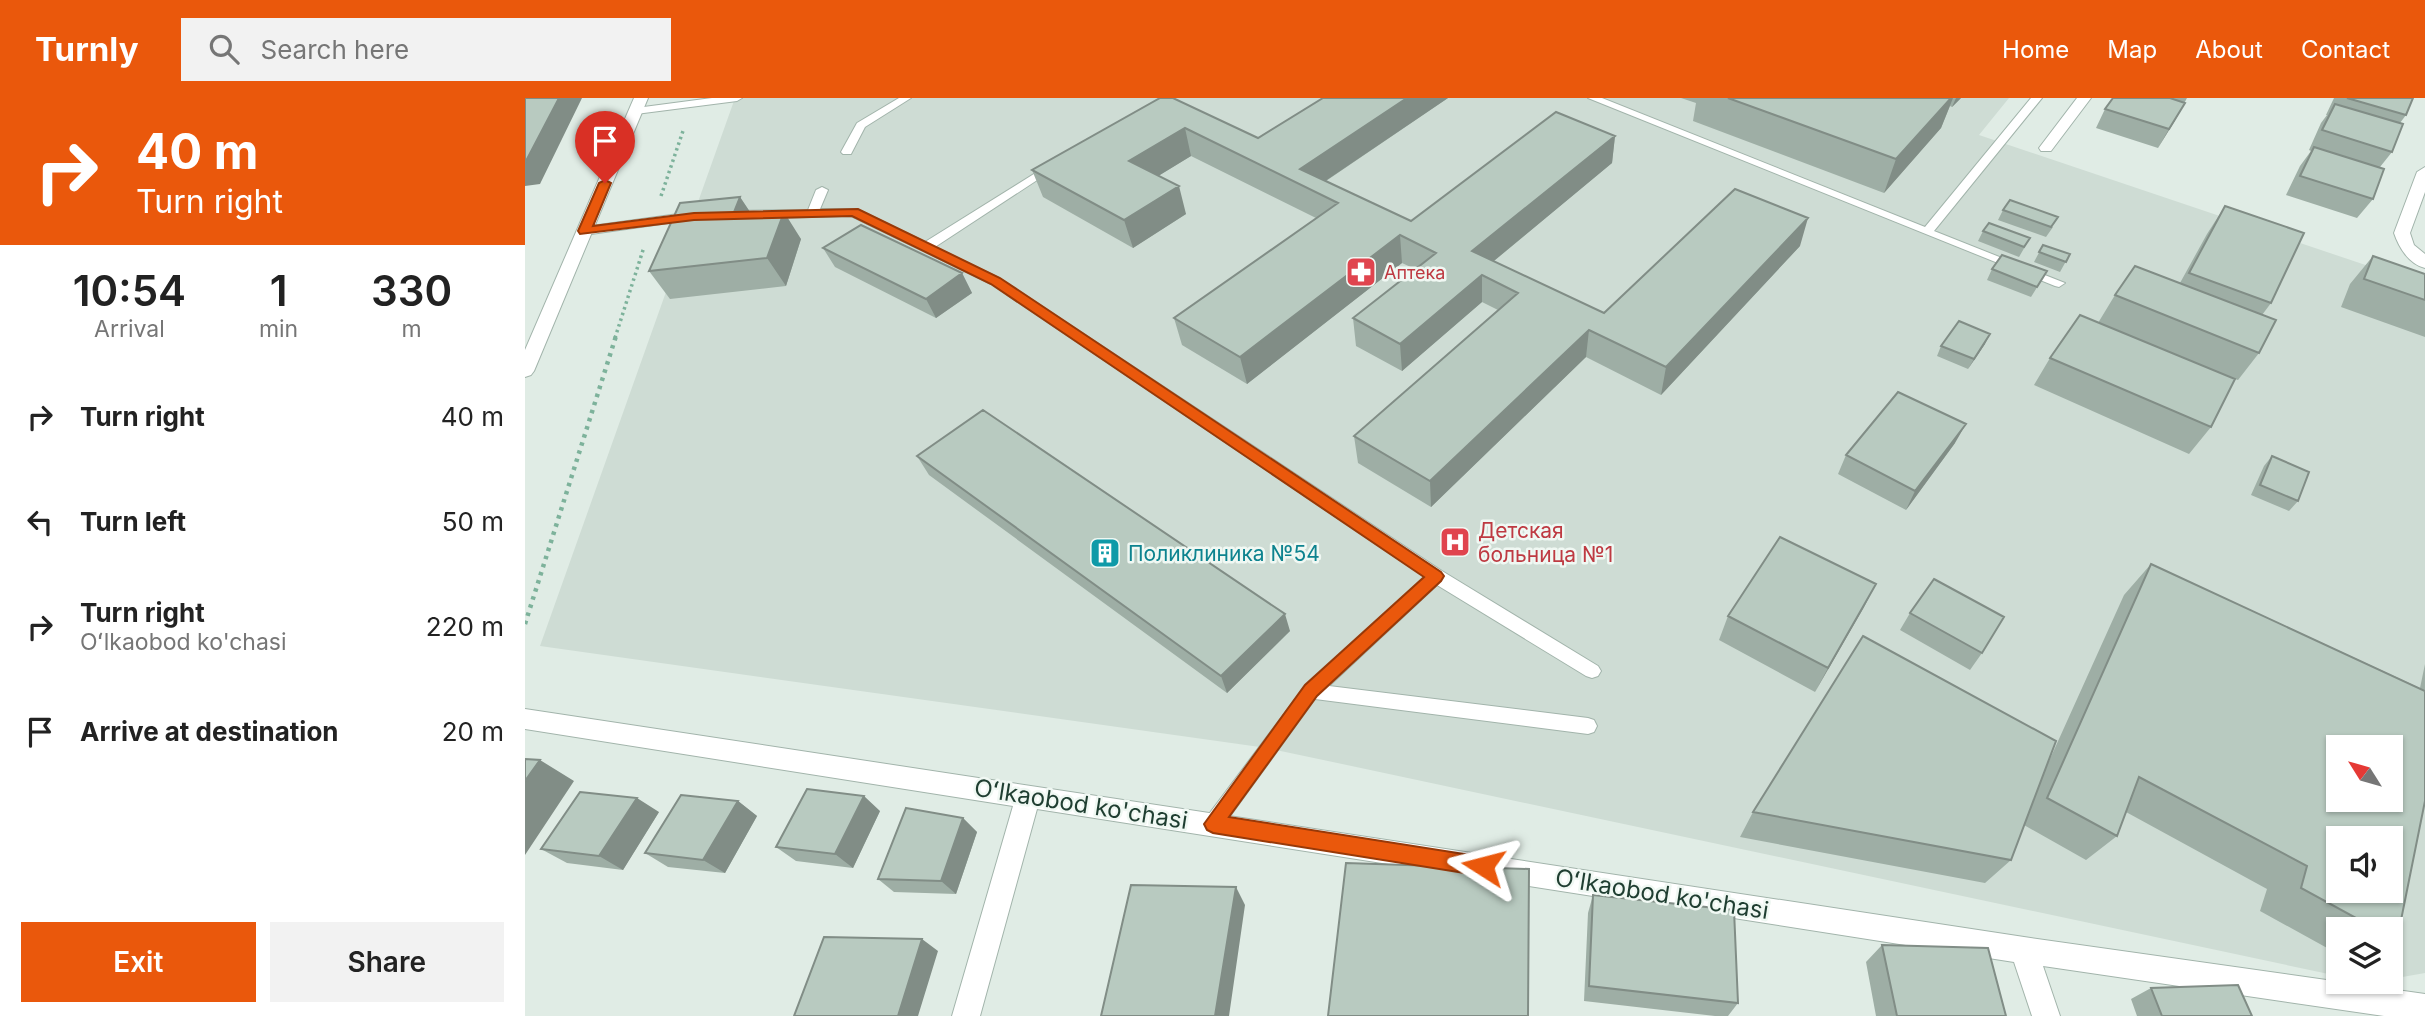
<!DOCTYPE html>
<meta charset="utf-8">
<style>
body{margin:0;font-family:Inter,sans-serif;background:#f2f2f2;color:#222;height:100vh;display:flex;flex-direction:column;font-size:26px;white-space:nowrap}
*{box-sizing:border-box;margin:0}
p{font-size:23px;color:#767676}
.icon{flex:none;width:38px;height:38px;fill:none;stroke:currentColor;stroke-width:2;stroke-linecap:round;stroke-linejoin:round}
.map{position:relative;flex:1;overflow:hidden}
.details{display:flex;flex-direction:column;background:#fff;width:525px}
.details>*{flex:none}
.hud{background:#ea580c;color:#fff;overflow:hidden}
.needle{width:46px;rotate:307deg}
.buttons{position:absolute;left:1801px;top:637px;display:grid;gap:14px}
.buttons a{display:grid;place-items:center;width:77px;height:77px;border-radius:0px;background:#fff;box-shadow:0 2px 5px #0004;font-size:35px}
.pin{position:absolute;display:grid;place-items:center;width:60px;height:60px;color:#fff;margin:-72px -30px;border-radius:50% 50% 50% 0;rotate:-45deg;box-shadow:0 0 7px #0007}
.pin .icon{rotate:45deg}
.me{position:absolute;width:77px;margin:-38px;rotate:279deg;stroke-linejoin:round;filter:drop-shadow(0 0 5px #0008)}
.turn{display:flex;align-items:center;gap:24px;height:147px;padding:0 21px;font-size:32px}
.turn .icon{width:91px;height:91px;stroke-width:2.5}
.turn b{display:block;font-size:49px;line-height:60px}
.eta{display:flex;justify-content:space-evenly;align-items:center;height:119px;text-align:center}
.eta b{font-size:42px;font-weight:600;line-height:49px}
.action{display:flex;gap:14px;margin-top:auto;padding:14px 21px}
.action a{flex:1;height:80px;border-radius:0px;background:#ea580c;color:#fff;font-size:28px;font-weight:600;line-height:80px;text-align:center}
.action a+a{background:#f2f2f2;color:#222}
ul{padding:0;list-style:none}
li{display:flex;align-items:center;gap:21px;height:105px;padding:0 21px}
li div{flex:1}
li b{display:block;font-size:26px}
li em{font-style:normal}
header{display:flex;align-items:center;gap:42px;box-sizing:border-box;height:98px;padding:0 35px;background:#ea580c;color:#fff}
header strong{font-size:33px}
nav{display:flex;gap:38px;margin-inline-start:auto;font-size:24px}
.search{width:490px;height:63px;background:#f2f2f2;display:flex;align-items:center;gap:18px;box-sizing:border-box;padding:0 24px;border-radius:0px;color:#767676;font-size:26px}
main{display:flex;flex:1;min-height:0}
.map>svg:first-child{display:block}
.built{fill:#cedcd4;fill-rule:evenodd}
.lines{fill:none;stroke-linecap:round;stroke-linejoin:round}
.service-casing{stroke:#a2b4ab;stroke-width:2}
.minor-casing{stroke:#a2b4ab;stroke-width:2}
.path-far1{stroke:#7db29b;stroke-width:3.5;stroke-dasharray:2.5 3.5;stroke-linecap:butt}
.path{stroke:#7db29b;stroke-width:4.5;stroke-dasharray:3.5 5;stroke-linecap:butt}
.service{fill:#fff;fill-rule:evenodd}
.minor{fill:#fff;fill-rule:evenodd}
.wall{fill:#9eaea5}
.shaded-wall{fill:#818d86}
.building{fill:#b8cac0;stroke:#818d86;stroke-width:2;fill-rule:evenodd}
.route{fill:#ea580c;stroke:#983908;stroke-width:2}
.labels{text-anchor:middle;dominant-baseline:central;stroke-width:5;stroke-linejoin:round;paint-order:stroke}
.far-health-label{font-size:18px;fill:#be3a42;stroke:#f0f8f3;text-anchor:start}
.health-label{font-size:21px;fill:#be3a42;stroke:#f0f8f3;text-anchor:start}
.culture-label{font-size:21px;fill:#0d838f;stroke:#f0f8f3;text-anchor:start}
.near-street-label{font-size:24px;fill:#1f3e31;stroke:#f0f8f3}
</style>
<header>
<strong>Turnly</strong>
<div class="search"><svg class="icon" aria-label="search" viewBox="0 0 24 24"><circle cx="10" cy="10" r="6"/><path d="M15 15l6 6"/></svg>Search here</div>
<nav><a>Home</a><a>Map</a><a>About</a><a>Contact</a></nav>
</header>
<main>
<section class="details">
<div class="hud">
<div class="turn"><svg class="icon" aria-label="right" viewBox="0 0 24 24"><path d="M7 20v-9h11M14 6l5 5-5 5"/></svg><div><b>40 m</b>Turn right</div></div>
</div>
<div class="eta">
<div><b>10:54</b><p>Arrival</p></div>
<div><b>1</b><p>min</p></div>
<div><b>330</b><p>m</p></div>
</div>
<ul>
<li><svg class="icon" aria-label="right" viewBox="0 0 24 24"><path d="M7 20v-9h11M14 6l5 5-5 5"/></svg><div><b>Turn right</b></div><em>40 m</em></li>
<li><svg class="icon" aria-label="left" viewBox="0 0 24 24"><path d="M17 20v-9H6M10 6l-5 5 5 5"/></svg><div><b>Turn left</b></div><em>50 m</em></li>
<li><svg class="icon" aria-label="right" viewBox="0 0 24 24"><path d="M7 20v-9h11M14 6l5 5-5 5"/></svg><div><b>Turn right</b><p>Oʻlkaobod ko'chasi</p></div><em>220 m</em></li>
<li><svg class="icon" aria-label="arrive" viewBox="0 0 24 24"><path d="M6 21V4h12l-3 4 3 4H6"/></svg><div><b>Arrive at destination</b></div><em>20 m</em></li>
</ul>
<div class="action"><a>Exit</a><a>Share</a></div>
</section>
<div class="map">
<svg width="1900" height="918" viewBox="0 0 1900 918">
<rect width="100%" height="100%" fill="#e0ece5"/>
<path class="built" d="M210 0H1484L1454 37 1900 187V875L1866 881V831H1813V878L742 650 15 548ZM1813 649H1866V702H1813ZM1813 740H1866V793H1813Z"/>
<g class="lines">
<g class="service-casing">
<path id="service" d="M187 0H217L212 3 111 16 106 13 111 10Z
M374 0H386L340 29 326 56H318L316 54 332 25Z
M1063 0H1077L1400 129 1506 0H1517L1409 133 1540 185 1534 189 1530 188Z
M528 64 534 67 532 69 410 149 474 180 917 473 1073 568 1076 573 1073 578 1067 580 1061 578 912 487 804 588 1063 620 1069 622 1072 628 1069 634 1063 636 790 601 695 732 688 735 681 732 679 726 681 720 780 588 900 479 466 186 326 118 208 121 202 117 208 113 283 112 291 92 297 89 303 92 295 111H332L400 144Z
M168 114 172 115V121L59 137 53 133 59 129Z"/>
</g>
<g class="minor-casing">
<path id="minor" d="M109 0H123L9 273 6 277 0 279V252Z
M1552 0H1566L1526 53H1516L1514 50Z
M1900 69V94L1885 135 1889 147 1900 156V170C1884 166 1874 150 1869 135L1892 74Z
M0 611 1499 839 1900 896V918H1859L1518 868 1535 918H1507L1489 864 512 711 455 918H427L488 708 0 631Z"/>
</g>
<path class="path-far1" d="M136 98 159 30
M90 240 119 149"/>
<path class="path" d="M0 526 91 238"/>
<use href="#service" class="service"/>
<use href="#minor" class="minor"/>
</g>
<path class="wall" d="M635 0 733 40 798 0H923L801 83 886 123 1090 38 1087 65 969 163 1079 215 1275 148 1136 297 1061 259 906 409 833 365 829 338 973 212 957 204 877 273 831 248 828 220 890 171 877 165 722 286 657 247 649 220 791 120 666 58 633 78 661 116 608 150 518 99 507 72Z
M1156 0H1436L1427 9 1425 8 1416 30 1359 95 1168 23 1171 5Z
M1588 0H1662L1649 24 1633 50 1571 30 1580 11Z
M1809 0H1888L1881 17 1875 25 1867 54 1855 69 1848 101 1832 120 1761 97 1775 68 1786 53 1784 52 1796 25 1802 17H1801Z
M215 99 227 117 276 141 261 188 145 201 124 173Z
M1700 108 1746 205 1737 217 1734 255 1713 282 1710 281 1686 329 1664 356 1509 287 1525 260 1573 225 1590 197 1655 185 1682 136Z
M1478 112 1528 129 1521 139 1473 122Z
M1458 133 1505 140 1494 159 1453 143Z
M1518 147 1545 156 1535 174 1509 164Z
M298 150 437 175 447 195 411 220 310 169Z
M1848 158 1900 176V239L1816 209 1825 186Z
M1467 171 1522 173 1506 199 1462 182Z
M1460 246 1443 271 1412 258 1416 248Z
M1430 345 1381 412 1313 376 1321 357Z
M392 358 765 533 702 595 404 377Z
M1747 358 1773 403 1764 413 1726 397 1739 368Z
M1626 466 1895 590 1900 566V703L1872 842 1866 845V831H1813V856L1735 813 1742 791 1601 714 1592 738 1561 762 1499 727 1486 762 1460 785 1215 739 1228 714 1520 672 1599 497Z
M1351 486 1290 594 1194 542 1203 518Z
M1385 515 1457 555 1445 572 1375 532Z
M213 703 232 718 200 775 143 769 120 755Z
M355 713 328 770 271 763 251 749Z
M134 714 98 772 42 765 16 751Z
M438 720 452 734 431 796 369 794 353 781Z
M1068 797 1213 905 1203 918H1190L1059 903 1063 815Z
M1357 847 1481 918H1351L1341 864Z
M1626 890 1727 918H1612L1606 901Z"/>
<path class="shaded-wall" d="M34 0H57L15 86 0 88V65Z
M882 0H923L787 92 775 71Z
M1426 0H1428L1416 30 1359 95 1371 61Z
M1431 0H1436L1427 9Z
M1660 5 1649 24 1633 50 1644 31Z
M660 30 666 58 612 91 604 63Z
M1090 38 1087 65 947 181V153Z
M654 88 661 116 608 150 599 122Z
M215 99 233 126 207 119Z
M259 114 276 141 261 188 242 160Z
M1283 120 1275 148 1136 297 1141 269Z
M875 137 877 165 722 286 715 259Z
M437 175 447 195 411 220 401 201Z
M957 177V204L877 273 875 246Z
M1064 232 1061 259 906 409 905 383Z
M1465 236 1460 246 1443 271 1449 261Z
M1441 326 1430 345 1381 412 1390 393Z
M1351 486 1338 511 1290 594 1303 570Z
M760 516 765 533 702 595 696 578Z
M15 662 49 683 0 757V683Z
M339 698 355 713 328 770 310 756Z
M112 700 134 714 98 772 74 758Z
M213 703 232 718 200 775 178 762Z
M438 720 452 734 431 796 416 783Z
M711 789 720 807 704 918H690Z
M397 841 413 853 393 918H373Z"/>
<path class="building" d="M0 0H34L0 65Z
M635 0H648L733 40 798 0H882L775 71 886 123 1031 14 1090 38 947 153 1079 215 1210 91 1283 120 1141 269 1064 232 905 383 829 338 993 195 957 177 875 246 828 220 911 155 875 137 715 259 649 220 813 105 660 30 604 63 654 88 599 122 507 72Z
M1203 0H1426L1371 61Z
M1588 0H1645L1660 5 1644 31 1580 11Z
M1822 0H1888L1881 17Z
M1810 6 1878 26 1867 54 1797 32Z
M1789 49 1859 71 1848 101 1775 78Z
M215 99 207 119 259 114 242 160 124 173 155 105Z
M1485 102 1533 119 1526 129 1478 112Z
M1700 108 1779 135 1746 205 1664 175Z
M1464 125 1505 140 1499 149 1458 133Z
M336 127 437 175 401 201 298 150Z
M1518 147 1545 156 1541 164 1514 154Z
M1477 157 1522 173 1512 189 1467 171Z
M1848 158 1900 176V202L1839 181Z
M1610 168 1751 222 1734 255 1590 197Z
M1555 217 1710 281 1686 329 1525 260Z
M1434 223 1465 236 1449 261 1416 248Z
M1373 294 1441 326 1390 393 1321 357Z
M458 312 760 516 696 578 392 358Z
M1747 358 1784 374 1773 403 1735 387Z
M1255 439 1351 486 1303 570 1203 518Z
M1626 466 1900 593V703L1872 842 1866 839V831H1851L1776 790 1782 768 1614 679 1592 738 1522 700ZM1813 649H1866V702H1813ZM1813 740H1866V793H1813Z
M1409 481 1479 519 1457 555 1385 515Z
M1338 538 1531 643 1486 762 1228 714Z
M0 661 15 662 0 683Z
M282 691 339 698 310 756 251 749Z
M55 694 112 700 74 758 16 751Z
M156 697 213 703 178 762 120 755Z
M381 710 438 720 416 783 353 781Z
M821 765 1004 771 1003 918H803Z
M606 787 711 789 690 918H576Z
M1068 797 1209 812 1213 905 1064 888Z
M299 839 397 841 373 918H269Z
M1357 847 1463 850 1481 918H1372Z
M1713 887 1727 918H1637L1626 890Z"/>
<path class="route" d="M80 82 86 85 68 128 169 115 333 111 475 180 916 474 919 478 916 483 792 598 704 719 958 759 965 761 968 768 965 775 958 778 688 735 682 732 679 726 780 587 899 479 466 186 327 118 169 122 55 136 53 133 74 85Z"/>
<defs>
<g id="pharmacy-square" transform="scale(1.575)"><rect x="-9" y="-9" width="18" height="18" rx="4" fill="#e0444e" stroke="#f0f8f3"/><path d="M-2-6h4v4h4v4h-4v4h-4v-4h-4v-4h4Z" fill="#fff"/></g>
<g id="hospital-square" transform="scale(1.575)"><rect x="-9" y="-9" width="18" height="18" rx="4" fill="#e0444e" stroke="#f0f8f3"/><path d="M-5-5h3v3.5h4V-5h3V5h-3V1.5h-4V5h-3Z" fill="#fff"/></g>
<g id="building-square" transform="scale(1.575)"><rect x="-9" y="-9" width="18" height="18" rx="4" fill="#0f9aa8" stroke="#f0f8f3"/><path d="M-4-6H4V6H1V3H-1V6H-4ZM-2.5-4.3h1.7v1.8h-1.7ZM.8-4.3h1.7v1.8H.8ZM-2.5-1h1.7V.8h-1.7ZM.8-1h1.7V.8H.8Z" fill="#fff"/></g>
</defs>
<g fill-rule="evenodd">
<use href="#pharmacy-square" x="836" y="174"/>
<use href="#hospital-square" x="930" y="444"/>
<use href="#building-square" x="580" y="455"/>
</g>
<g class="labels">
<g class="far-health-label">
<text x="859" y="174">Аптека</text>
</g>
<g class="health-label">
<text x="953" y="432">Детская<tspan x="953" dy="24">больница №1</tspan></text>
</g>
<g class="culture-label">
<text x="603" y="455">Поликлиника №54</text>
</g>
<g class="near-street-label">
<text transform="translate(556 706) rotate(9)">Oʻlkaobod ko'chasi</text>
<text transform="translate(1137 796) rotate(9)">Oʻlkaobod ko'chasi</text>
</g>
</g>
</svg>
<div class="buttons">
<a><svg class="needle" viewBox="-14 -14 28 28"><path d="M0-13l5 13h-10z" fill="#e53935"/><path d="M0 13l5-13h-10z" fill="#767676"/></svg></a>
<a><svg class="icon" aria-label="sound" viewBox="0 0 24 24"><path d="M4 9h4l5-4v14l-5-4H4zM17 9q2 3 0 6"/></svg></a>
<a><svg class="icon" aria-label="layers" viewBox="0 0 24 24"><path d="M12 4l9 5-9 5-9-5zM3 14l9 5 9-5"/></svg></a>
</div>
<div class="pin" style="left:80px;top:85px;background:#d93025"><svg class="icon" aria-label="arrive" viewBox="0 0 24 24"><path d="M6 21V4h12l-3 4 3 4H6"/></svg></div>
<svg class="me" style="left:958px;top:768px" viewBox="-20 -20 40 40"><path d="M0-17L14 15 0 8-14 15z" fill="#ea580c" stroke="#fff" stroke-width="4"/></svg>
</div>
</main>
